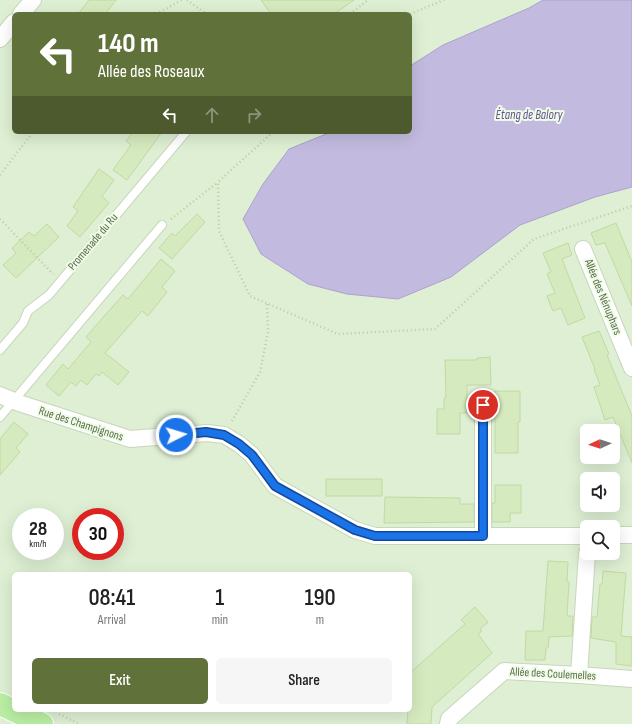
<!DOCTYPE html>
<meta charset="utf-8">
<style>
body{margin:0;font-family:"Sofia Sans Condensed",sans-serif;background:#f6f6f6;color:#222;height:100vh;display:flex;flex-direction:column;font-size:15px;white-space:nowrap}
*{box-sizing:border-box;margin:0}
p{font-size:13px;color:#767676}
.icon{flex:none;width:22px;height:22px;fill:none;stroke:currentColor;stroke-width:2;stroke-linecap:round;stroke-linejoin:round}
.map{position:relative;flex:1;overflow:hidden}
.side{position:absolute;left:12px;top:572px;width:400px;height:140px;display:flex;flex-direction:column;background:#fff;border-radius:6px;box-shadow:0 4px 16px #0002}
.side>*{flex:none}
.banner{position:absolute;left:12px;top:12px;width:400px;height:122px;border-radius:6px;box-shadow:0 4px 16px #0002;background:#61713a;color:#fff;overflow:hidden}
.needle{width:26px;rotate:267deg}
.controls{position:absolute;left:580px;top:424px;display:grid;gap:8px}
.controls a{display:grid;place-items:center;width:40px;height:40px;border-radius:6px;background:#fff;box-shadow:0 4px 16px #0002;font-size:20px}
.speed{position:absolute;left:12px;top:508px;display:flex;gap:8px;font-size:20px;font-weight:700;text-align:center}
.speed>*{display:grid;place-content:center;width:52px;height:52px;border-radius:50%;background:#fff;box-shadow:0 4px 16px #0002;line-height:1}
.speed small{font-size:10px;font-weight:400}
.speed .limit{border:6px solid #d22;background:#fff;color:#111}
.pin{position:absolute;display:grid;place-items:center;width:34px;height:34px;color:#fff;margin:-17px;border:2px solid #fff;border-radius:50%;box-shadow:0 1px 4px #0007}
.me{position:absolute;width:44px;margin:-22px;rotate:85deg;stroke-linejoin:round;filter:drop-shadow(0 0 3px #0008)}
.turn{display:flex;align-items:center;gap:14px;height:84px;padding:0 20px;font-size:18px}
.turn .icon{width:52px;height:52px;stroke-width:2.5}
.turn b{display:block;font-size:28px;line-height:34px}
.lanes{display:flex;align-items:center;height:38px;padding:0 20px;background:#0003;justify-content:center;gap:20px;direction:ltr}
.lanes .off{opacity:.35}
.eta{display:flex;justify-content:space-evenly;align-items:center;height:68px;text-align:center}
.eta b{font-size:24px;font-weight:600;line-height:28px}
.action{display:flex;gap:8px;margin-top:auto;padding:8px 20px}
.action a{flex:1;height:46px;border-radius:6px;background:#61713a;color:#fff;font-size:16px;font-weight:600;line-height:46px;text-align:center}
.action a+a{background:#f6f6f6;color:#222}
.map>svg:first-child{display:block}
.residential{fill:#deefd3;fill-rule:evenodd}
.water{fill:#c2bbdf;stroke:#aca2cf}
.building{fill:#d6eabf;stroke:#c0daa1}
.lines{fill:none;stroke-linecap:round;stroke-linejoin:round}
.lane-casing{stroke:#c8d6bb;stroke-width:10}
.street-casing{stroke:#c8d6bb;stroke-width:18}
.primary-casing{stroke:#fff;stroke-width:24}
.path{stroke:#bacea2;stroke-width:2.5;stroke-dasharray:1 3;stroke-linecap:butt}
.lane{stroke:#fff;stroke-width:8}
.street{stroke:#fff;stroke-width:16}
.primary{stroke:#baeea4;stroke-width:22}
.route-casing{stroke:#114b97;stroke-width:10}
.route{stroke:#1a73e8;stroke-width:7}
.labels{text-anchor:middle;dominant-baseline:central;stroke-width:4;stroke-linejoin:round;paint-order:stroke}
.street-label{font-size:12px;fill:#5f6d4d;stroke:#effce8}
.water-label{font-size:13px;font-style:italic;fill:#625490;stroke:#effce8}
</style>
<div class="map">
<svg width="632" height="724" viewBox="0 0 632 724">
<rect width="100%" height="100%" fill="#eaf8e3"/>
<path class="residential" d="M0 0H632V724H0ZM14 14H410V132H14ZM587 431H613V457H587ZM587 479H613V505H587ZM21 517H55V551H21ZM81 517H115V551H81ZM587 527H613V553H587ZM14 574H410V710H14Z"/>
<path class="water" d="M543 0H632V187L595 197 520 225 451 277 398 299 347 294 308 284 261 254 243 219 263 184 289 149 331 132H410V66L443 45 529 8Z"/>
<path class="building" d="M89 0H116L105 14H78Z
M261 0H354L334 14H271Z
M133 132H162L127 180 113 170 131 145 126 141Z
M99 169 114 180 102 196 109 203 80 237 67 226 78 211 73 207Z
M197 214 205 222 172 259 159 248 172 233 175 236Z
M616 223 632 262V306L605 243 596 245 591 233Z
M47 224 59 237 16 278 3 265 16 253 12 248 29 232 34 236Z
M568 243 572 255 562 259 585 318 568 325 561 308 553 311 550 304 547 296 555 293 547 274 551 272 543 253Z
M161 259 175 271 162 287 167 292 148 316 142 311 105 353 129 372 118 385 102 372 99 376 96 374 87 385 81 380 76 386 71 382 59 396 46 385 63 364 68 369 91 342 86 337 99 322 123 295 128 299Z
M599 331 609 354 607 355 632 416V463L613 417 605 420 594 387 600 385 594 369H595L582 337Z
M490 357 491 385H467V413H460V434H437V409H444V398H446L445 360H477V358Z
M495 391H520V422H518V453H495Z
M14 422 28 434 16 448 20 452 0 475V439Z
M326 479H382V496H326Z
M495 485H521V513H510V522H492V503H495Z
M385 497 460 498V504H474V522L384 523Z
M548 561 568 562 567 581 569 582 567 616H573L572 636 549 637 548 648H546L545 660H525L526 631H543Z
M603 571 626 573 621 636 632 637V666L616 664V642L591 638 592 617H597L600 584H602Z
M475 607 488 622 480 629 482 631 478 634 492 653 432 707 431 724H407L408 710H410V673L465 624 461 620Z"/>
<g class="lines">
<g class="lane-casing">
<path id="lane" d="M0 350 23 323 28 311 49 295 186 132
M0 417 162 225"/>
</g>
<g class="street-casing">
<path id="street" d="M21 14 33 0
M0 39 14 22
M583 249 632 368
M0 395 19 403 130 439 207 433 224 435 239 444 252 455 275 486 355 530 375 536H587
M613 535H632
M483 536V405
M579 675 587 553
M448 724 449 719 504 671 579 675 632 679"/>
</g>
<g class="primary-casing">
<path id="primary" d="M0 704 42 724"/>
</g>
<path class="path" d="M187 0 206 14
M156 14 182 0
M350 14 368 0
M410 14 444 0
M273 132 218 182 219 231 250 296 338 334 435 329 534 239 632 206
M0 175 33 132
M0 219 53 274
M171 219 217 183
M232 421 260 372 268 332 267 303
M59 714 79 724"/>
<use href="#lane" class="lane"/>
<use href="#street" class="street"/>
<use href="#primary" class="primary"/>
</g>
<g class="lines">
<g class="route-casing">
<path id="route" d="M176 435 206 432 224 435 239 444 252 455 275 486 355 530 375 536H483V405"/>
</g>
<use href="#route" class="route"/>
</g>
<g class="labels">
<g class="street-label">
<text transform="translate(93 242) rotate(-50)">Promenade du Ru</text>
<text transform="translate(603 297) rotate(68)">Allée des Nénuphars</text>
<text transform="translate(81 424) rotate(18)">Rue des Champignons</text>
<text transform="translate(553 674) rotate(3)">Allée des Coulemelles</text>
</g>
<g class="water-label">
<text x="529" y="115">Étang de Balory</text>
</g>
</g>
</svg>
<div class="controls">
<a><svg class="needle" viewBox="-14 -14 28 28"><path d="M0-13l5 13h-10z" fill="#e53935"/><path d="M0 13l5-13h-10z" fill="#767676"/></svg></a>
<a><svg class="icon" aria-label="sound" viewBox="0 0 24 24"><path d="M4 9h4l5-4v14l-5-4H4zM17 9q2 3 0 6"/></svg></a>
<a><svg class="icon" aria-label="search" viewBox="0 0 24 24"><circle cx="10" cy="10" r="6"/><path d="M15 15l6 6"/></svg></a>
</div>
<div class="speed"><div>28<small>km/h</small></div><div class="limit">30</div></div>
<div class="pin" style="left:483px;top:405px;background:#d93025"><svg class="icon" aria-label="arrive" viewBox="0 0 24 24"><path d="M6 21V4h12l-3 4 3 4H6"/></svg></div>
<svg class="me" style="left:176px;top:435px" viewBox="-20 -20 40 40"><circle r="17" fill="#1a73e8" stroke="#fff" stroke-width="3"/><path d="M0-11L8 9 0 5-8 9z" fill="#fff"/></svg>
<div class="banner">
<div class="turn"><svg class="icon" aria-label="left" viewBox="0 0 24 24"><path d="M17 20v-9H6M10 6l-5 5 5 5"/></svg><div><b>140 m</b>Allée des Roseaux</div></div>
<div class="lanes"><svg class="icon" aria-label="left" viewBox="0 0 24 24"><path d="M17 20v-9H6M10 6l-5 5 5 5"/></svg><svg class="icon off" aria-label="ahead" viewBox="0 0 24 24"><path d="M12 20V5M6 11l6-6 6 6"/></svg><svg class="icon off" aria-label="right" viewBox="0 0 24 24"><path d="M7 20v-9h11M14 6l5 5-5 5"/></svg></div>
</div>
<section class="side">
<div class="eta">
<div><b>08:41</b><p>Arrival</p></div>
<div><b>1</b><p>min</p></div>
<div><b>190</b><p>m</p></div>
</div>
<div class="action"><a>Exit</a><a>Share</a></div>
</section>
</div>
